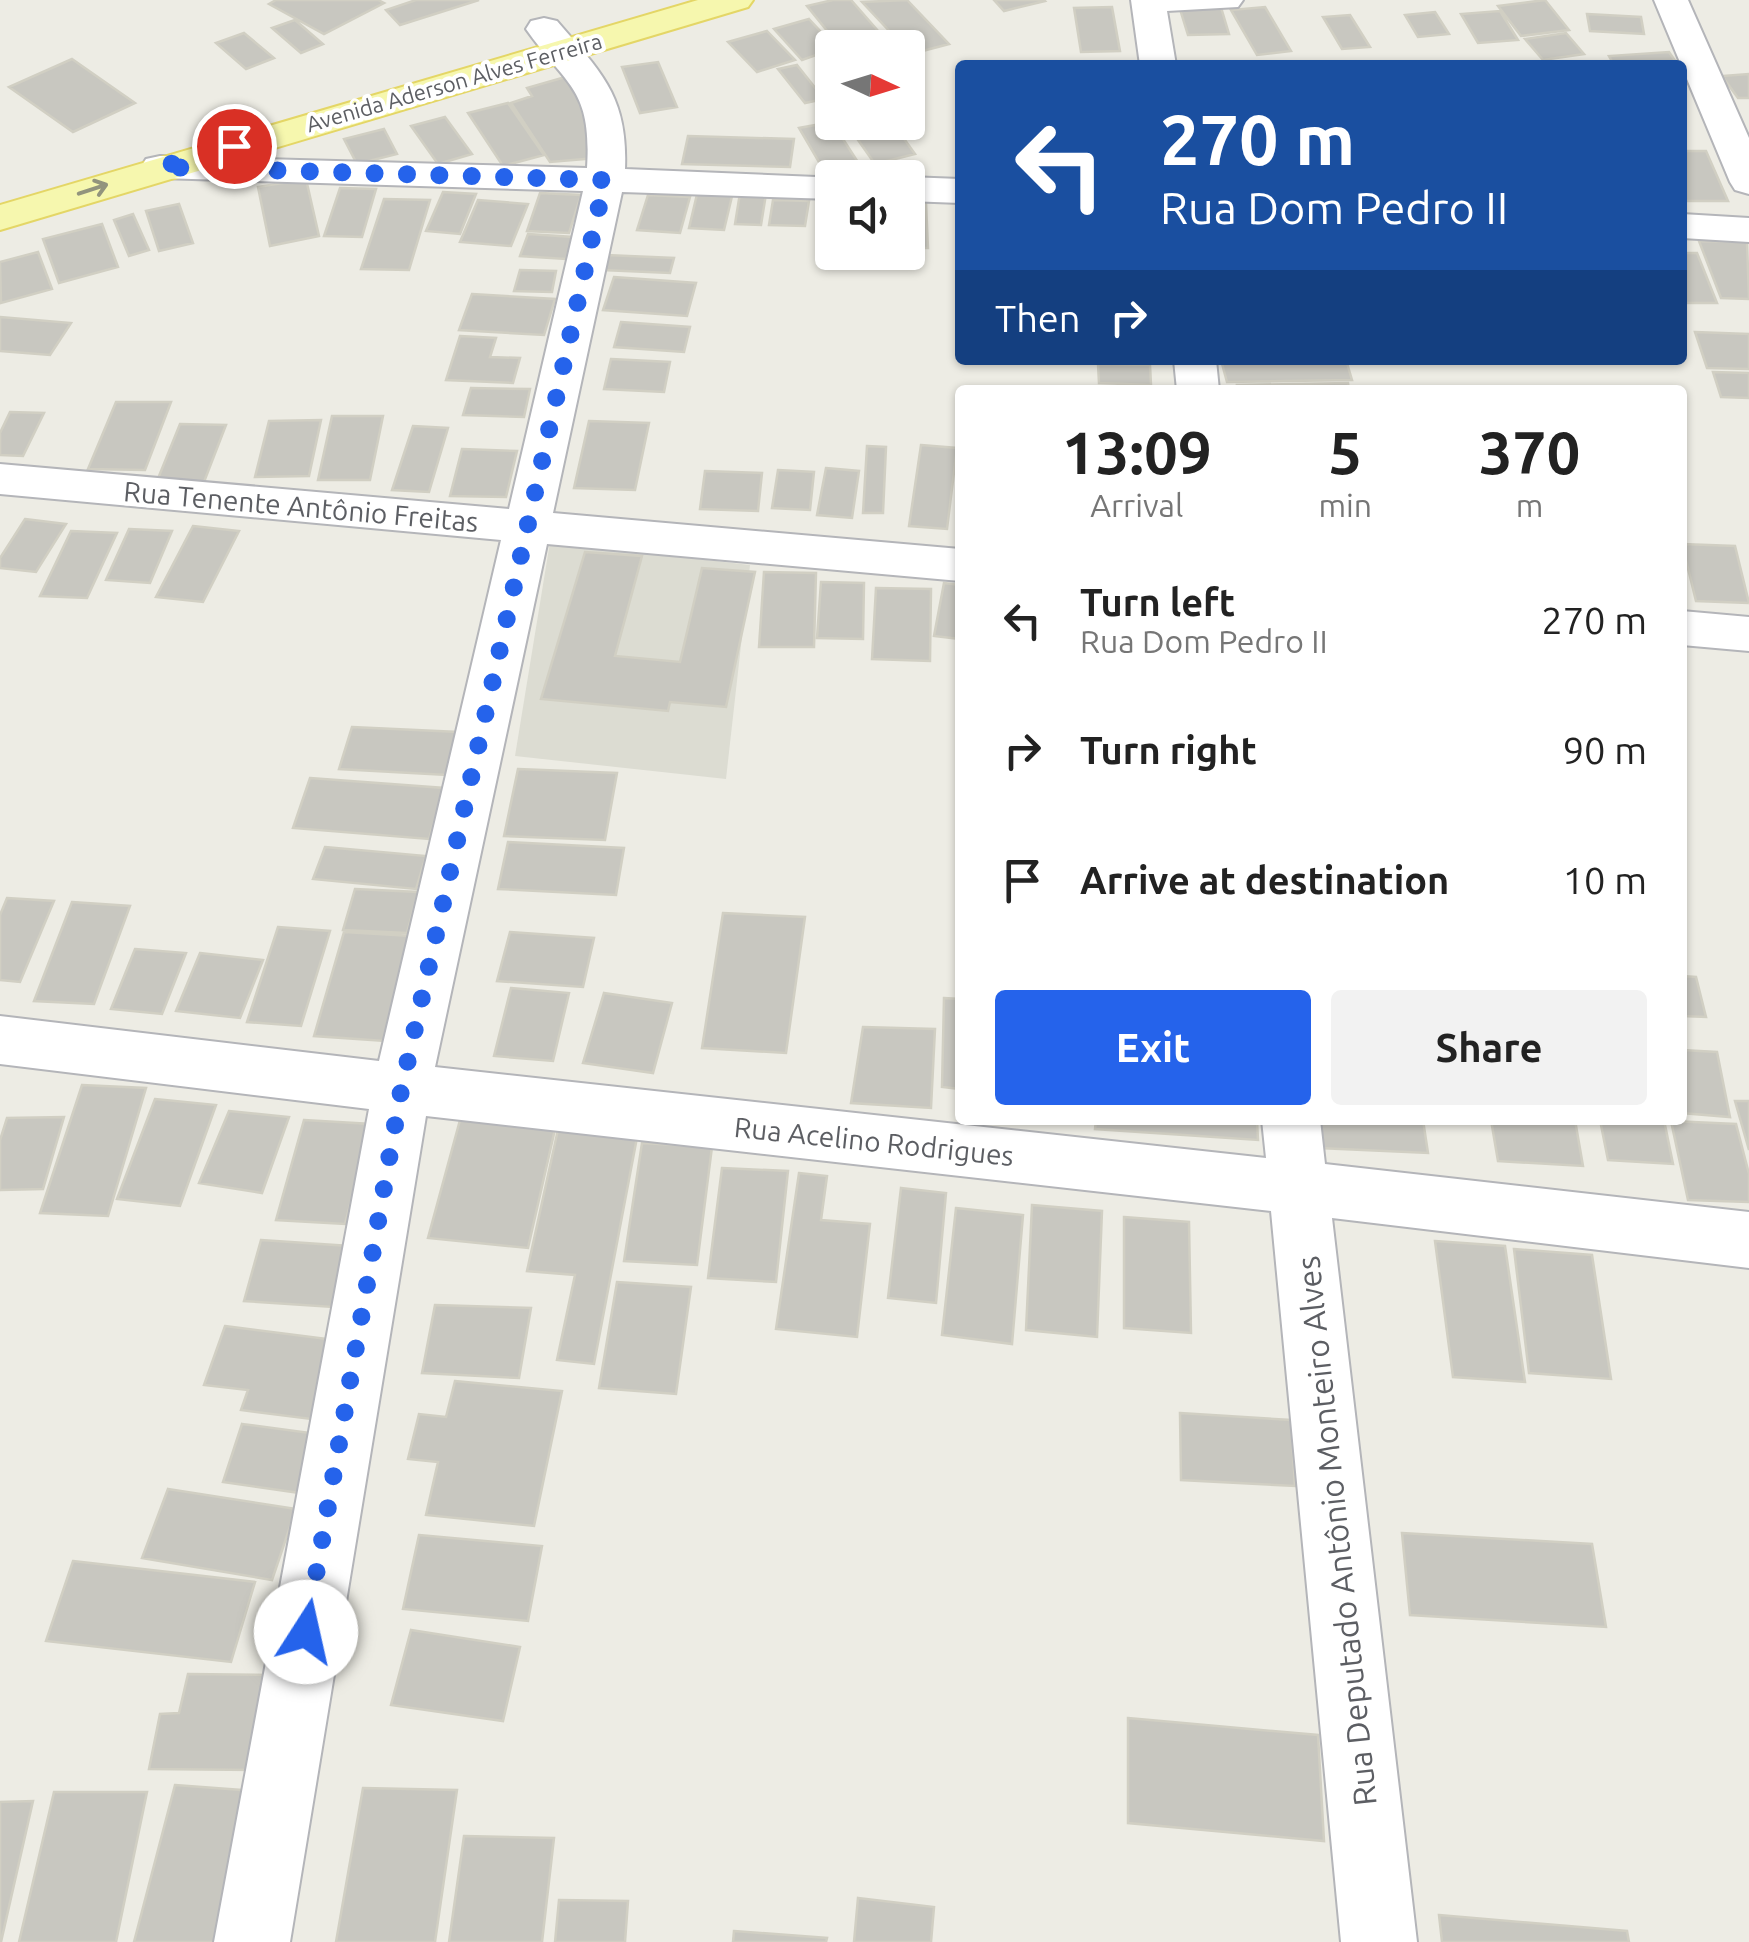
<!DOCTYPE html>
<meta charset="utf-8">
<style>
body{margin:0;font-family:Ubuntu,sans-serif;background:#f2f2f2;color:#222;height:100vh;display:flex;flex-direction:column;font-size:38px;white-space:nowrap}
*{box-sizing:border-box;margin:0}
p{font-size:32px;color:#767676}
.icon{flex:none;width:55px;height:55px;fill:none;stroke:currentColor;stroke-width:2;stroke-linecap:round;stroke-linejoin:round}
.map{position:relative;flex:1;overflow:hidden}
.side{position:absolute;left:955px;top:385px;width:732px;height:740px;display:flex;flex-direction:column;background:#fff;border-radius:10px;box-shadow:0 2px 8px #0004}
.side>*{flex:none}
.guide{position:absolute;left:955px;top:60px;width:732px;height:305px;border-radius:10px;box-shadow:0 2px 8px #0004;background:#1a4fa0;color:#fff;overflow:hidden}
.needle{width:65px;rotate:94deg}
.tools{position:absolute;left:815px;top:30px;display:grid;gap:20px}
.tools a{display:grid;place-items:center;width:110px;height:110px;border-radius:10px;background:#fff;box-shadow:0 2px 8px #0004;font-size:50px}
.pin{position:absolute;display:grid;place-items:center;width:85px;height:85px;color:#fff;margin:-42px;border:5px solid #fff;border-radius:50%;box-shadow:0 2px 10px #0007}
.me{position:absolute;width:110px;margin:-55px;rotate:10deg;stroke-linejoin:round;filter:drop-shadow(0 0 8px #0008)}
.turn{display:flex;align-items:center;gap:35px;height:210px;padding:0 40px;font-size:45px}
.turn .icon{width:130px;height:130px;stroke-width:2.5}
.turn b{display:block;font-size:70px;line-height:85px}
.then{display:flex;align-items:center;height:95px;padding:0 40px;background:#0003;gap:20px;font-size:38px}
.eta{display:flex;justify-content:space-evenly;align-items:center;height:170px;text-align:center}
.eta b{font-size:60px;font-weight:700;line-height:70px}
.button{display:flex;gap:20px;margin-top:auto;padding:20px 40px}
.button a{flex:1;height:115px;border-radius:10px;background:#2563eb;color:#fff;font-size:40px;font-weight:700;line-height:115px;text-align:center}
.button a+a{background:#f2f2f2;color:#222}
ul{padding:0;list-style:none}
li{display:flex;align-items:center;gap:30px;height:130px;padding:0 40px}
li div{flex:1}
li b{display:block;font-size:38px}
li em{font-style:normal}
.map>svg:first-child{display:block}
.education{fill:#dcdcd2}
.building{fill:#c8c7c0;stroke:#d1cfc3;stroke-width:2.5}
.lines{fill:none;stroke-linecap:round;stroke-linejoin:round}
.minor-casing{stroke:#b4b5b9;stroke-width:4}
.major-casing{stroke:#e4d666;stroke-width:4}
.minor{fill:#fff;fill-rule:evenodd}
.major{fill:#f6f7ae;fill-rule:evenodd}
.oneway{stroke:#92947d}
.route{stroke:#2563eb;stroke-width:18;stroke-dasharray:0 32.4}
.labels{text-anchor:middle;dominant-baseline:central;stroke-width:8;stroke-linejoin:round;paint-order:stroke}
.far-street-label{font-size:22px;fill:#5c5e63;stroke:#fff}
.street-label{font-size:28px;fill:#5c5e63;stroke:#fff}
.near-street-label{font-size:32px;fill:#5c5e63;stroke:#fff}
</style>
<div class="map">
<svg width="1749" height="1942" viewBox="0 0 1749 1942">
<rect width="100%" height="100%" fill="#edece4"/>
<path class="education" d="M550 542 750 565 726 779 515 756Z"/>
<path class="building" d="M276 0H378L384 3 324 34 269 4Z
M416 0H479L400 25 386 10Z
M833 0H851L879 32 837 43 807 6Z
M907 0 949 44 911 54 862 2Z
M994 0H1044L1045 1 1004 11Z
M1545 0 1569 30 1521 36 1498 6Z
M1220 4 1229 34 1188 35 1179 6Z
M1112 7 1120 51 1081 52 1074 8Z
M1265 7 1291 51 1257 55 1231 10Z
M1500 11 1518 40 1478 43 1461 14Z
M1435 12 1449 34 1418 37 1405 15Z
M1587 14 1641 17 1644 34 1590 31Z
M1350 15 1370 47 1342 49 1323 17Z
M809 19 836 48 802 60 774 29Z
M295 20 323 44 301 53 272 28Z
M767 31 795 60 757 72 728 42Z
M244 33 274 58 246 69 216 43Z
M1566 33 1584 54 1543 60 1525 39Z
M1669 52 1678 65H1614L1609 56Z
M72 59 82 66 135 103 73 132 9 87Z
M658 62 677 107 640 113 622 67Z
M797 65 824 99 805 103 778 69Z
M1749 74V98H1738L1722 76Z
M569 76 594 103 596 158 550 162 511 103 532 96 527 88Z
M508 103 544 155 503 166 468 113Z
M445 117 472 154 438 164 411 126Z
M832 122 861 167 826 174 799 128Z
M892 122 915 154 875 164 846 123Z
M384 129 397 154 357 164 344 139Z
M688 136 794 139 790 167 682 164Z
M1682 151H1706L1728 201H1686Z
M306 179 319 236 270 246 258 187Z
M340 188 376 189 362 237 324 236Z
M698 190 733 192 724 230 689 228Z
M443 192 476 194 460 234 426 231Z
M540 193 581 195 569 233 527 231Z
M740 193 766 194 761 225 735 224Z
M648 195 690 197 680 233 637 230Z
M384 199 430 200 409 270 361 269Z
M478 200 528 204 511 246 460 242Z
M773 200 809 201 805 226 769 225Z
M820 203H832V252H874V260L817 259Z
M926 203 928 248H908V204Z
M179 204 193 243 159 251 146 211Z
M133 214 149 250 129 256 114 220Z
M102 224 118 267 59 283 43 239Z
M528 234 573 237 566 259 520 256Z
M1699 241 1747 242 1749 299 1721 298Z
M38 252 52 289 1 303 0 262Z
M1682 253H1697L1717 303H1683Z
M606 255 674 258 670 273 603 270Z
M520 270 556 271 552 292 514 291Z
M614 277 696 283 687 316 603 310Z
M472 294 555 299 544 335 459 330Z
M0 317 71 323 50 355 0 351Z
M621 322 690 327 684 352 614 347Z
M1695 332 1749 334V369L1707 368Z
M460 336 496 338 490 357 520 358 513 383 446 380Z
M611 359 670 362 664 392 604 389Z
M1221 360H1346L1352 380 1227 382Z
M1098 364 1150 365 1151 385 1099 383Z
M1713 372 1749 373V398L1721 397Z
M1348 383 1349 390H1238L1237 385Z
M471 388 530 389 524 417 463 415Z
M116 402H171L145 470 88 469Z
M10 412 44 413 23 456 0 455V433Z
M332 416H383L370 480H318Z
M321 420 309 476 255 477 269 421Z
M589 421 649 423 635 490 574 488Z
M180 424 226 425 204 482 157 481Z
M413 426 448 428 429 492 392 490Z
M921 445 957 448 947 529 909 526Z
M867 446 886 447 883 513H863Z
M462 449 517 451 506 497 450 496Z
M826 468 859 471 852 518 817 515Z
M778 470 814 472 810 510 772 508Z
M705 471 762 473 758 511 700 509Z
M25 519 66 524 36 572 0 568V558Z
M193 526 239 531 203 602 156 597Z
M129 529 172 531 150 583 106 580Z
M71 531 117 533 87 598 40 596Z
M1682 544 1735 546 1749 603 1696 601Z
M585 552 642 556 615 656 680 662 702 568 755 572 726 707 670 702 668 711 541 699Z
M764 572 816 573 814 647H759Z
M821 582 864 583 863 639 817 638Z
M944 583 960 585V639L934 636Z
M876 588 931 589 930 661 872 659Z
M352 727 458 732 447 775 339 769Z
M518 769 617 773 605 840 504 836Z
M310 778 444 788 429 839 293 828Z
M508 842 624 848 616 895 498 889Z
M325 847 426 856 416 889 313 879Z
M355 889 418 892 407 933 343 930Z
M7 898 54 901 20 982 0 980V915Z
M72 902 130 906 94 1004 34 1001Z
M723 913 805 917 786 1053 702 1048Z
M278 927 330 931 301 1026 247 1022Z
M344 932 412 936 385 1041 314 1036Z
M510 932 594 938 583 987 497 981Z
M135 949 186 953 162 1014 111 1009Z
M200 953 263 960 240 1018 176 1011Z
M1682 976 1696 977 1706 1017 1682 1016Z
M511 988 569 993 553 1061 494 1056Z
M604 993 672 1003 653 1073 583 1063Z
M944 998 960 999V1089L942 1087Z
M863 1027 935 1029 931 1108 851 1103Z
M1682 1050 1717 1052 1730 1117 1682 1113Z
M82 1085 146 1088 108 1216 40 1213Z
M155 1099 216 1105 180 1206 117 1199Z
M1735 1101H1749V1150Z
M229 1111 289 1117 262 1193 199 1183Z
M64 1117 43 1189 0 1190V1140L7 1118Z
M304 1120 371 1124 345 1224 276 1220Z
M460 1120 555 1129 528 1248 428 1238Z
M1096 1120H1257L1258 1140 1095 1129Z
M1316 1120H1423L1428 1153 1319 1148Z
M1491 1120H1575L1583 1166 1498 1161Z
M1600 1120H1664L1673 1164 1608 1160Z
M1671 1121 1736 1124 1749 1174V1202L1688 1200Z
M559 1125 638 1132 594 1364 557 1360 575 1275 527 1271Z
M642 1143 712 1147 697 1265 624 1261Z
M722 1168 788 1171 776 1282 708 1278Z
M799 1173 827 1176 821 1220 870 1224 857 1337 776 1329Z
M901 1188 946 1193 936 1303 888 1298Z
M1032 1205 1102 1211 1097 1337 1026 1330Z
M956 1208 1023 1215 1012 1344 942 1335Z
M1124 1217 1189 1222 1191 1333 1124 1328Z
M261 1240 349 1246 333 1307 244 1301Z
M1435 1241 1505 1246 1525 1382 1453 1377Z
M1514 1249 1592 1255 1611 1379 1529 1373Z
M617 1282 691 1287 676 1394 599 1388Z
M435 1305 531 1308 519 1378 422 1373Z
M225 1326 343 1341 319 1420 241 1410 248 1390 204 1385Z
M455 1381 562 1391 534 1526 426 1515 438 1462 408 1459 419 1414 446 1417Z
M1180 1413 1291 1420 1295 1486 1181 1480Z
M242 1424 325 1435 307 1494 223 1482Z
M168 1489 296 1509 272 1580 142 1558Z
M1402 1533 1592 1544 1606 1627 1410 1615Z
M419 1535 542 1546 528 1621 403 1609Z
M73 1561 255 1582 231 1662 46 1641Z
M411 1630 520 1647 503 1721 391 1705Z
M188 1674 274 1675 256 1770 149 1769 160 1714 179 1713Z
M1128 1718 1318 1735 1324 1841 1128 1823Z
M175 1785 255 1791 219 1942H134Z
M363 1788 457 1790 435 1942H336Z
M54 1792H147L116 1942H19Z
M33 1801 1 1942H0V1802Z
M464 1836 554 1838 542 1942H449Z
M858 1898 934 1907 931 1942H854Z
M559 1900 628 1901 625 1942H555Z
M1439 1915 1627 1931 1629 1942H1442Z
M734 1931 827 1938 826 1942H733Z"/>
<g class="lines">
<g class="minor-casing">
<path id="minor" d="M1131 0H1243L1238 7 1167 11 1176 65H1140Z
M1654 0H1688L1749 138V194L1735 190 1730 182Z
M544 18 557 21C602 73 628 97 625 169L841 178H832V199L622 192 553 513 960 549V581L547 544 435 1067 1266 1158 1262 1120H1320L1325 1164 1749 1212V1268L1332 1218 1417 1942H1341L1271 1211 426 1116 290 1942H214L369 1109 0 1064V1016L379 1061 501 540 0 494V464L509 509 583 191 160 178 146 175 141 167 146 159 160 156 587 168C592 88 567 87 526 29L531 21Z
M908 177 960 179V203L908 201Z
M1682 214 1749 218V242L1682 238Z
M1174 360H1216L1219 390H1177Z
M1682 611 1749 617V651L1682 645Z"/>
</g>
<g class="major-casing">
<path id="major" d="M698 0H753L748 7 0 230V205Z"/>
</g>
<use href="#minor" class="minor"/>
<use href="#major" class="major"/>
</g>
<defs><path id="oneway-shaft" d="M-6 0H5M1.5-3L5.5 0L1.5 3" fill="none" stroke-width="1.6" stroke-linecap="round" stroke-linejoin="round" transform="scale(2.5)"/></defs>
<use class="oneway" href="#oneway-shaft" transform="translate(93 189) rotate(-18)"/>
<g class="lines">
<path class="route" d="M234 146 160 167 605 180 401 1091 306 1632"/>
</g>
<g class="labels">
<g class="far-street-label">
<text transform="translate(454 82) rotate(-16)">Avenida Aderson Alves Ferreira</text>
</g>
<g class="street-label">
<text transform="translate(301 506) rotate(5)">Rua Tenente Antônio Freitas</text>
<text transform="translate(874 1141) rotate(6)">Rua Acelino Rodrigues</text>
</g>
<g class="near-street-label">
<text transform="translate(1336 1531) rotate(-96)">Rua Deputado Antônio Monteiro Alves</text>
</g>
</g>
</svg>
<div class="tools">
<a><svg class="needle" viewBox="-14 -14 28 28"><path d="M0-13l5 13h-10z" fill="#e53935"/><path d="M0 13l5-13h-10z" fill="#767676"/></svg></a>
<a><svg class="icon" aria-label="sound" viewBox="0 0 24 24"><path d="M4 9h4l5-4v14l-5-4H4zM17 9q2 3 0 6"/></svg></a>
</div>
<div class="pin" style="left:234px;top:146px;background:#d93025"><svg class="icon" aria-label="arrive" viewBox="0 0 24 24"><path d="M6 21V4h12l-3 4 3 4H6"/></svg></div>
<svg class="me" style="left:306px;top:1632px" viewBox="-20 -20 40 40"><circle r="19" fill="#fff"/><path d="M0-13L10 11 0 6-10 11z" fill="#2563eb"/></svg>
<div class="guide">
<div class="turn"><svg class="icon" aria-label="left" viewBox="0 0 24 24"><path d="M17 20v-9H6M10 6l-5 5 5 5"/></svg><div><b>270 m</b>Rua Dom Pedro II</div></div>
<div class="then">Then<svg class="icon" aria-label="right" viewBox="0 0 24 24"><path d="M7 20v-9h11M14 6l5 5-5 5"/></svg></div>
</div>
<section class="side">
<div class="eta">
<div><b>13:09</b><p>Arrival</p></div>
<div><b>5</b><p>min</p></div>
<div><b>370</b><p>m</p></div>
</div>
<ul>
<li><svg class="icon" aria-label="left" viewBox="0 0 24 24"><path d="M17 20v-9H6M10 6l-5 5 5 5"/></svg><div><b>Turn left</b><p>Rua Dom Pedro II</p></div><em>270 m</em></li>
<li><svg class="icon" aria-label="right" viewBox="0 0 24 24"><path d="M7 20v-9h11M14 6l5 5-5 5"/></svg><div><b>Turn right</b></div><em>90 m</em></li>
<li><svg class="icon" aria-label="arrive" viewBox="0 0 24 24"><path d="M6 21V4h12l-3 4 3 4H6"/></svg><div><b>Arrive at destination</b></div><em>10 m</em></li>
</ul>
<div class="button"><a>Exit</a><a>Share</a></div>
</section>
</div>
